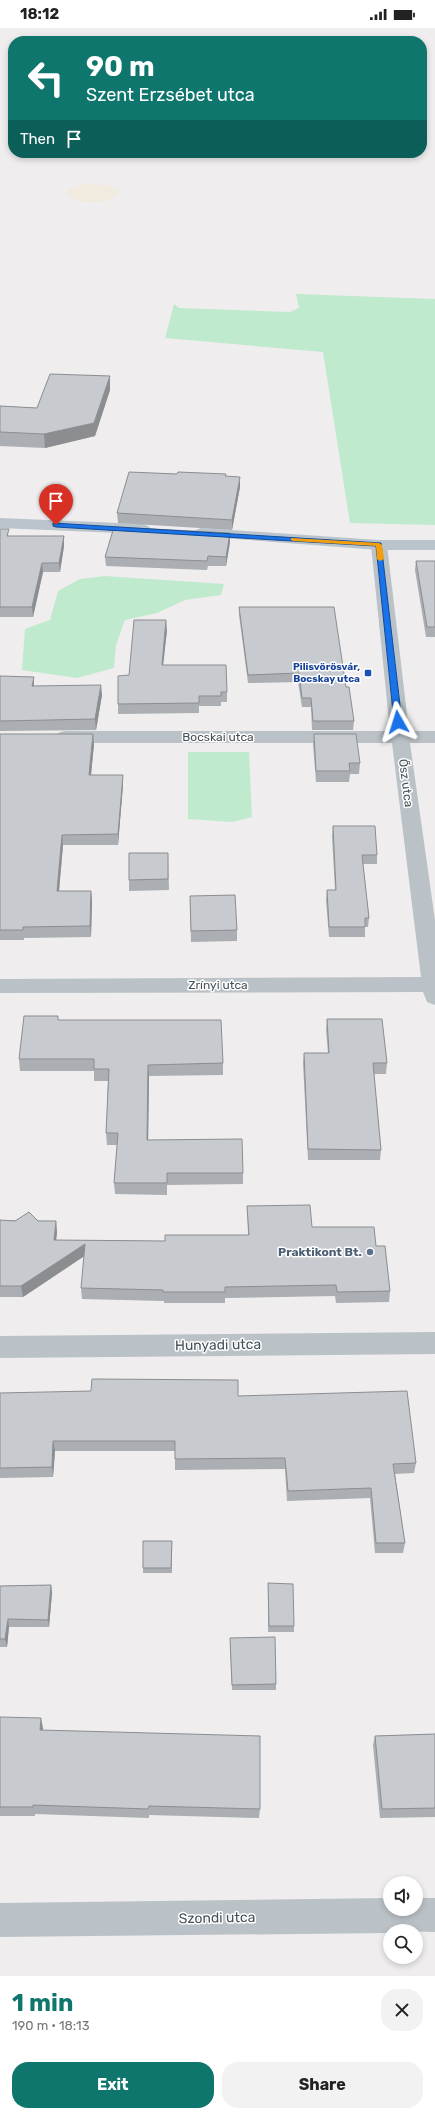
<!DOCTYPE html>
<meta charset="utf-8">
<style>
body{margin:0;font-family:Rubik,sans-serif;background:#f2f2f2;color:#222;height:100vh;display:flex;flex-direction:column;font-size:15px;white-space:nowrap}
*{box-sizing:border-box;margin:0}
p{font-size:13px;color:#767676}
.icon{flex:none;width:22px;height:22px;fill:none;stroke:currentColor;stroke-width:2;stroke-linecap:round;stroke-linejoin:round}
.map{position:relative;height:1948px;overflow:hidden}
.drawer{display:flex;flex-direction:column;background:#fff;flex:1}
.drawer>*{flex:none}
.guide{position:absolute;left:8px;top:8px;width:419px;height:122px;border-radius:16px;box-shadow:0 2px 6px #0003;background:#0f766e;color:#fff;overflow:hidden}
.controls{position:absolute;left:383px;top:1848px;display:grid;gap:8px}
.controls a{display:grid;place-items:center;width:40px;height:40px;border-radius:50%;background:#fff;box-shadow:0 2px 6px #0003;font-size:20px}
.pin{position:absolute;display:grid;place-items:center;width:34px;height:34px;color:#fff;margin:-41px -17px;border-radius:50% 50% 50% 0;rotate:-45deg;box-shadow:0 0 4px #0007}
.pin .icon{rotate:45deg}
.me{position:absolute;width:44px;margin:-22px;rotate:354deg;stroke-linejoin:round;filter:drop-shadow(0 0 3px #0008)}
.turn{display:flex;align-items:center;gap:14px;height:84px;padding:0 12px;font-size:18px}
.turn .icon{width:52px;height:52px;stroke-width:2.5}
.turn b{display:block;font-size:28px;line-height:34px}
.then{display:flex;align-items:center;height:38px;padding:0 12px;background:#0003;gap:8px;font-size:15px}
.round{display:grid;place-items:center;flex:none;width:42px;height:42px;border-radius:16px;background:#f2f2f2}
.headline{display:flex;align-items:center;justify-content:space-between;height:68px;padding:0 12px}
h1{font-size:24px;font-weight:700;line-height:30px;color:#0f766e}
.action{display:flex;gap:8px;margin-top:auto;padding:8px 12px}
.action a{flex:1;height:46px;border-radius:16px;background:#0f766e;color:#fff;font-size:16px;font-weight:700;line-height:46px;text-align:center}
.action a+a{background:#f2f2f2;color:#222}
.status{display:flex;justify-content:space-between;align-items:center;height:28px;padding:0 20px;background:#fff;direction:ltr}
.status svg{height:11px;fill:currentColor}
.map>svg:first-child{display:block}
.green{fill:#bfeace}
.sand{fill:#f0eadf}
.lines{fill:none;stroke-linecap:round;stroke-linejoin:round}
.street{fill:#bac2c8;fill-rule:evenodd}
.secondary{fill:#bac4cd;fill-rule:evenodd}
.wall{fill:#abaeb2}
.shaded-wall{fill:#8b8d91}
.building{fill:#c7cacf;stroke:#8b8d91}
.route{fill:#1a73e8;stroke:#114b97}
.slow{fill:#f59e0b}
.transit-dot{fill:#1a4fb4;stroke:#fff;stroke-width:1.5}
.service-dot{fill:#5c6f8a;stroke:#fff;stroke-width:1.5}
.labels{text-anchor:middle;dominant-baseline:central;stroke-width:3;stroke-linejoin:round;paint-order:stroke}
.far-transit-label{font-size:10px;font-weight:bold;fill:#164399;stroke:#fff;text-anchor:end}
.street-label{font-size:12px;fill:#475158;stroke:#fff}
.service-label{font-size:12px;font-weight:bold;fill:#4e5e75;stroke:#fff;text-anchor:end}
.near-street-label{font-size:14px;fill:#475158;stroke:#fff}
</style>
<div class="status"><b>18:12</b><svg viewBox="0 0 49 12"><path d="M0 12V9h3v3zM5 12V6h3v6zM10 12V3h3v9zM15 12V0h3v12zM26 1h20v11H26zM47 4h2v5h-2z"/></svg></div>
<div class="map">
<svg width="435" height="1948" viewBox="0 0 435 1948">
<rect width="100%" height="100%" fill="#efeded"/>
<path class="green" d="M296 266 435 271V497L350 495 323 324 165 310 174 276 179 280 290 284 299 280Z
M105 548 224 556 221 567 185 572 157 585 125 592 116 617 114 640 77 650 22 642 25 601 50 592 58 563 80 551Z
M188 724H249L252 789 232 794 188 791Z"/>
<path class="sand" d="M85 156 108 157 120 163C113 178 75 177 66 166L68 162Z"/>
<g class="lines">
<path class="street" d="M379 512 385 514 387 517 409 703H435V715H410L435 892V977L427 974 423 964 0 965V951L421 949 392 715H64L58 713 55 709 58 705 64 703H390L371 517 373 514Z
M435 1304V1326L0 1330V1308Z
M390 1870V1881H416V1870H435V1904L390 1903V1905L0 1909V1875Z"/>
<path class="secondary" d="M0 490 143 496 148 498 151 501 148 504 143 506 0 500Z
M201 500 379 512H435V522H379L196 508 193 505 196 502Z"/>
</g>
<path class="wall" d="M110 348V362L95 408 45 420 0 418V378L37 380Z
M177 446H226V448L240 459 232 502 118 495 117 485Z
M0 501 9 508H64V518L60 544H43L33 589H0Z
M230 505V514L226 538H208L207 542 106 538 105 529Z
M416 533H435V609H426L415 542Z
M239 579 346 659 354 693 353 702H312L311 679H302L298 654 248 655 239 587Z
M167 602 163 637 227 664V674H221V678H199V685L118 686V676L129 647Z
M0 648 34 658 102 667 96 702 0 703Z
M0 706 94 716 91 747 123 757 118 817H63L59 863H91L92 873 91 909 24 910V912H0Z
M314 706 360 735 359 746H350L349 754H316L313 716Z
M333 798 377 827V836H363L369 890 368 899H365V909H329L326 872 327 862H335L332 808Z
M168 825 169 862 129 863V852Z
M190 868 237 902V913L191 914Z
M327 991 387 1035 386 1046H374L381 1122 380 1132H308L303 1035 304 1025H328L326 1002Z
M58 992 223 1035V1047L149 1048 148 1112 243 1145V1156L167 1157V1167L115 1166 114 1155 117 1117H107L106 1105 108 1053H94V1043H20L19 1031Z
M247 1178 312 1199 376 1218 390 1263 389 1274 336 1275 335 1268 225 1270V1275H164V1273L82 1271 81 1260 84 1228 23 1269H0V1192L56 1193 57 1204 56 1212 165 1213 248 1207Z
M0 1365 238 1368 416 1435 414 1445 395 1446 405 1515 403 1525H375L370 1470 287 1473 285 1441 175 1442V1423H55L53 1449 0 1450Z
M172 1513V1545H143V1540Z
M268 1555 294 1598V1604H268Z
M51 1557 52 1565 49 1599H9L7 1619H0V1558Z
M230 1615 276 1656V1662H232Z
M0 1689 43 1700V1703L260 1781 259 1790 149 1787V1790L35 1786V1788H0Z
M435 1706V1789L380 1790 373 1717 375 1708Z"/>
<path class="shaded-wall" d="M110 348V362L95 408 45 420 44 406Z
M240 449V459L232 502V492Z
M230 505V514L226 538V529Z
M64 508V518L60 544 59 535Z
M42 535 43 544 33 589 32 579Z
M166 592 167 602 162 647V637Z
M34 649V659L32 658Z
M101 657 102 667 96 702 95 691Z
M93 706 94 716 90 757 89 747Z
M123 747V757L118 817V806Z
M62 807 63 817 58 874 57 863Z
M91 863 92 873 91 909 90 898Z
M148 1037 149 1048 148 1124 147 1112Z
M56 1193 57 1204 55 1223 54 1212Z
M85 1216 86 1227 23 1269 21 1258Z
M53 1413 55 1423 53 1449 52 1439Z
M51 1557 52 1565 49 1599 48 1592Z
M8 1591 9 1599 7 1619 5 1611Z
M41 1690 43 1700 42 1712 40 1702Z"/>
<path class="building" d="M50 346 110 348 94 395 44 406 0 404V378L37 380Z
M129 444 177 446 178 444 226 446 225 448 240 449 232 492 117 485Z
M114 499 230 505 226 529 208 528 207 533 105 529Z
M0 501H9L7 508H64L59 535H42L32 579H0Z
M416 533H435V599H427Z
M239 579H334L346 659H349L354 693H313L311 670H302L299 645 248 647Z
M134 592H166L162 637H226L227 664H221V668H199V675L118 676V648L129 647Z
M0 648 34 649 32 658 101 657 95 691 0 693Z
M0 706H93L89 747H123L118 806 62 807 57 863H91L90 898 23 899V902H0Z
M314 706H356L360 735H349L350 743H316Z
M333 798H375L377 827H362L369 890H365V899H329L327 862H336Z
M129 825H168V851L129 852Z
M235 867 237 902 191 903 190 868Z
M24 988H58V992H221L223 1035 148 1037 147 1112 242 1111 243 1145H167V1155H114L118 1105H106L109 1041H94V1031H19Z
M327 991H382L387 1035H373L381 1122 308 1121 304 1025H329Z
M310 1177 312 1199H374L376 1218H385L390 1263 337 1264 336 1257 225 1259V1264H163V1262L81 1260 85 1216 21 1258H0V1192L15 1193 29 1184 38 1193H56L54 1212 165 1213V1207H249L247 1178Z
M92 1351 238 1352V1368L407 1363 416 1435 393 1436 405 1515H376L371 1460 288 1463 285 1430 175 1431V1413H53L52 1439 0 1440V1365L91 1363Z
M143 1513H172L171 1540H143Z
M268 1555 293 1556 294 1598H269Z
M51 1557 48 1592 8 1591 5 1611H0V1558Z
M275 1609 276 1656 232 1657 230 1610Z
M0 1689 41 1690 40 1702 260 1708V1781L149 1778 148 1781 33 1777V1779H0Z
M435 1706V1780L382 1781 375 1708Z"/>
<path class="route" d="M53 495 381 515 402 694 398 696 394 694 376 518 56 499 53 498Z"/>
<path class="slow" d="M291 510 379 515 382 517 384 531 380 533 377 531 376 518 293 513 291 512Z"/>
<rect class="transit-dot" x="364" y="641" width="8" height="8" rx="2"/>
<circle class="service-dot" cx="370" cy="1224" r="4"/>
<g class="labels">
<g class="far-transit-label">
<text x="360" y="639">Pilisvörösvár,<tspan x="360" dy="12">Bocskay utca</tspan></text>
</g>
<g class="street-label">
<text x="218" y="709">Bocskai utca</text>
<text transform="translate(406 755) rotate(83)">Ősz utca</text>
<text x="218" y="957">Zrínyi utca</text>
</g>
<g class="service-label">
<text x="362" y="1224">Praktikont Bt.</text>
</g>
<g class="near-street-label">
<text transform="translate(218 1317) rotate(-1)">Hunyadi utca</text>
<text transform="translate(217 1890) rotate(-1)">Szondi utca</text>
</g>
</g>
</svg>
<div class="controls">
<a><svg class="icon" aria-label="sound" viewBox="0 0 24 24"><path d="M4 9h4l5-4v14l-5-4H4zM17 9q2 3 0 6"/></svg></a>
<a><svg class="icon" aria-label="search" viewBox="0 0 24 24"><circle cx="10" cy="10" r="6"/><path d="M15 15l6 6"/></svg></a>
</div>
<div class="pin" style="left:56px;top:497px;background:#d93025"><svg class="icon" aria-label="arrive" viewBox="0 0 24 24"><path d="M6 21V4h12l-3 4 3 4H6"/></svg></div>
<svg class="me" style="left:398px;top:694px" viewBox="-20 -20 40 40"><path d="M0-17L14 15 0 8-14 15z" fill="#1a73e8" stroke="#fff" stroke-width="4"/></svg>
<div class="guide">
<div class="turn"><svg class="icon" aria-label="left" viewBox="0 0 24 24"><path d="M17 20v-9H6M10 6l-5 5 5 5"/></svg><div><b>90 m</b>Szent Erzsébet utca</div></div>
<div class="then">Then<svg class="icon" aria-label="arrive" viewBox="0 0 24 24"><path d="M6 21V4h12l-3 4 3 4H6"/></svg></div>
</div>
</div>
<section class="drawer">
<div class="headline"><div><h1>1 min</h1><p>190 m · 18:13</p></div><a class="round"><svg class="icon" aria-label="close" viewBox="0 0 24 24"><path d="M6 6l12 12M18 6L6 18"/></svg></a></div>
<div class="action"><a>Exit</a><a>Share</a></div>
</section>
